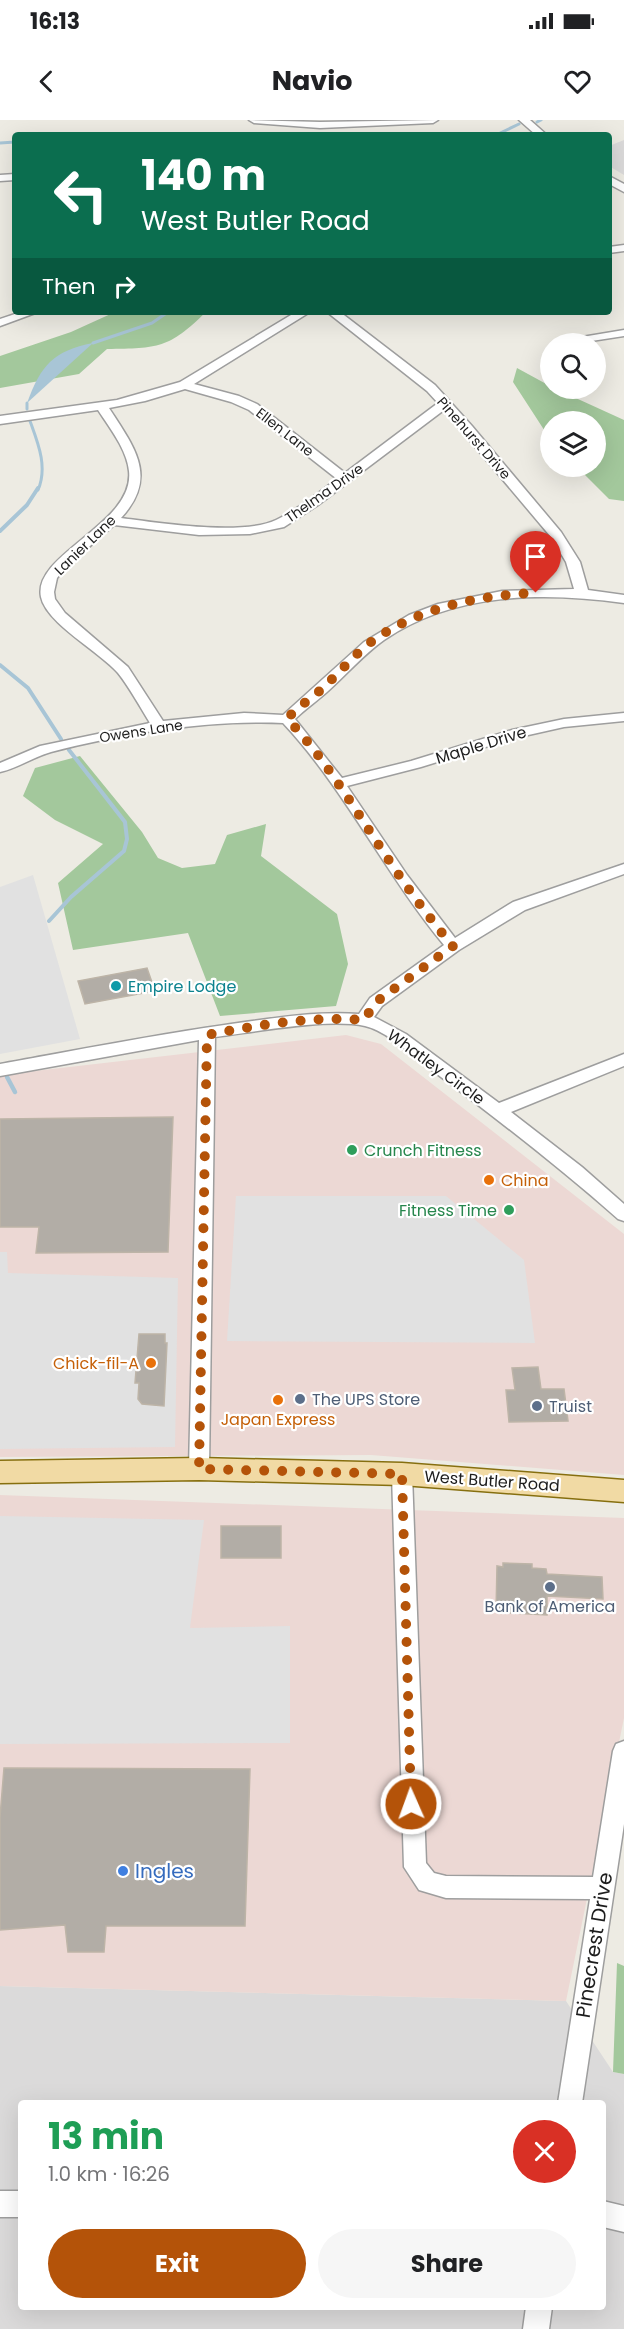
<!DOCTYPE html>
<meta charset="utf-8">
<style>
body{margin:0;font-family:Poppins,sans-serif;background:#f6f6f6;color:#202124;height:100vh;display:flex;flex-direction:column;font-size:22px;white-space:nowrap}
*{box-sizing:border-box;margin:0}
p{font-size:20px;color:#757577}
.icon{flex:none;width:33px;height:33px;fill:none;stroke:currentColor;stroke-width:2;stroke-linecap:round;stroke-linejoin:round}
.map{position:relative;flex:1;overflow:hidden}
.details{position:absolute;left:18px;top:1980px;width:588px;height:210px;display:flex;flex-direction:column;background:#fff;border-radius:6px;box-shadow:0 6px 24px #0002}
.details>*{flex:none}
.guide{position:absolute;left:12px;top:12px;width:600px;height:183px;border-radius:6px;box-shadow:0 6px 24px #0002;background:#0b6e4f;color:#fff;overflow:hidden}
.tools{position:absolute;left:540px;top:213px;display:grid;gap:12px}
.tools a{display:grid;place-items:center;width:66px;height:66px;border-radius:50%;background:#fff;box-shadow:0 6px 24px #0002;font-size:30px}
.pin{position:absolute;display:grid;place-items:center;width:51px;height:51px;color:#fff;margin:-62px -26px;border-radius:50% 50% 50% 0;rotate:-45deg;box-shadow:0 0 6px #0007}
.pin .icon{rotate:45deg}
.me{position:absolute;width:66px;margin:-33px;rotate:358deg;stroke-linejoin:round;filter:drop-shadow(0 0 4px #0008)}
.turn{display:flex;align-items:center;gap:21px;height:126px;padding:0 30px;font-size:27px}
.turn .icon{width:78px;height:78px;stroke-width:2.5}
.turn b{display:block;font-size:42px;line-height:51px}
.then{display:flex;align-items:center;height:57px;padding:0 30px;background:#0003;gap:12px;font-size:22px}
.round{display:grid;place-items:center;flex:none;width:63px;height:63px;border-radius:32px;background:#f6f6f6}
.head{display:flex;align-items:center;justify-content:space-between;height:102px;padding:0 30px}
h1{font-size:36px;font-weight:700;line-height:45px;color:#1e9e55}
.action{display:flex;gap:12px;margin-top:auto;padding:12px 30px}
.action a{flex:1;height:69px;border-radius:36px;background:#b45309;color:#fff;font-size:24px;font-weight:700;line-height:69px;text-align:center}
.action a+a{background:#f6f6f6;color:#202124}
.status{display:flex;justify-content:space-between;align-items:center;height:42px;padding:0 30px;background:#fff;direction:ltr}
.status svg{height:16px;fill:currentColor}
header{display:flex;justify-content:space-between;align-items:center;height:78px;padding:0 30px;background:#fff;font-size:27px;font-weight:700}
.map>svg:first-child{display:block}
.residential{fill:#dbdada;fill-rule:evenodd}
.commercial{fill:#ecd8d4}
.forest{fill:#a3c89c}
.parking{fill:#e1e1e1}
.water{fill:#a8c5d6}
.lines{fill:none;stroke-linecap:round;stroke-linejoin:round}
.stream-far2{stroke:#a8c5d6;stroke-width:3}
.stream-far1{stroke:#a8c5d6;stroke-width:4}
.stream{stroke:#a8c5d6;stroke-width:4.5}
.building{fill:#b2ada6;stroke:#bdb4a7;stroke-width:1.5}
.minor-casing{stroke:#9e9e9e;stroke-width:3}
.major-casing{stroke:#866f0f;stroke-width:3}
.minor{fill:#fff;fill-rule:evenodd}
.major{fill:#f1daa4;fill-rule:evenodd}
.route{stroke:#b45309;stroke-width:10;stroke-dasharray:0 18}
.culture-dot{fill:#0f9aa8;stroke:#fff;stroke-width:2}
.leisure-dot{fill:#2e9e5b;stroke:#fff;stroke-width:2}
.food-dot{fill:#e8710a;stroke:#fff;stroke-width:2}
.service-dot{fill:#5c6f8a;stroke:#fff;stroke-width:2}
.shop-dot{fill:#3f7fe0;stroke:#fff;stroke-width:2}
.labels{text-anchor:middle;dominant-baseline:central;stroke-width:4.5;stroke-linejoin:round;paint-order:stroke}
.far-street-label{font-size:14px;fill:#1d1d1d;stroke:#fff}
.street-label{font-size:16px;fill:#1d1d1d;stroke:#fff}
.culture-label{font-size:16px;fill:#0d838f;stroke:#fff;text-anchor:start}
.leisure-label{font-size:16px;fill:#27864d;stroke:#fff;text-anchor:start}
.food-label{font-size:16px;fill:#c56008;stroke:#fff;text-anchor:start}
.service-label{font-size:16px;fill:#4e5e75;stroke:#fff;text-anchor:start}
.near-shop-label{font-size:20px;fill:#366cbe;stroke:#fff;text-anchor:start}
.near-street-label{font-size:20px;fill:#1d1d1d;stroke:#fff}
</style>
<div class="status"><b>16:13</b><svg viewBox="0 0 49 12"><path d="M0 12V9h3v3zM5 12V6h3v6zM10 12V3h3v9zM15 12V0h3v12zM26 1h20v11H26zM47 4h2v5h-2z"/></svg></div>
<header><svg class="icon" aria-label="back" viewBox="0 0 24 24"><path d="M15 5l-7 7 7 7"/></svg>Navio<svg class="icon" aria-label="heart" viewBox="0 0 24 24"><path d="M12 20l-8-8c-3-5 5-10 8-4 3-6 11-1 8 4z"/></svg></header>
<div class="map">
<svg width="624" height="2209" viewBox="0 0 624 2209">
<rect width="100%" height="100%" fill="#edebe3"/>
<path class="residential" d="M624 20V55L609 46V26Z
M0 1866 566 1881 613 1952 624 1954V2209H0ZM21 1983H603V2187H21Z"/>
<path class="commercial" d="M346 915 381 924 624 1114V1355L371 1335 0 1337V955Z
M0 1375 624 1398V1598L566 1881 0 1866Z"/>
<path class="forest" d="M115 192H206C168 229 159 228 107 229L79 254 0 268V236L71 212Z
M517 248 550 266V268L556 269 624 300V381L609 379 577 347 596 346V302H550V319L513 262Z
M80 636 142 712 158 738 182 748 215 744 227 715 266 704 261 736 337 794 348 844 336 886 220 896 188 813 73 830 58 763 103 724 55 700 23 676 35 648Z
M617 1843 624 1846V1954L613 1952Z"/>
<path class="parking" d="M33 755 80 919 0 934V767Z
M236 1076H446L524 1140 535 1223 227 1221Z
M0 1132H7L8 1153 178 1158 175 1327 0 1329Z
M0 1396 204 1400 190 1508 290 1506V1623L0 1624Z"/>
<path class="water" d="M93 223 27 283C41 245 53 231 93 223Z"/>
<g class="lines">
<path class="stream-far2" d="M537 2 541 0
M496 15 519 4
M0 23 15 22
M93 223 152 203 168 192
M27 283V289
M30 301C38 323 48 347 38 370"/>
<path class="stream-far1" d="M0 411 27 385 38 368
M0 545 28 568 61 619
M49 801 71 777 124 731 127 719 125 702 69 630"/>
<path class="stream" d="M7 957 15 972"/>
</g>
<path class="building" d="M147 848 155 871 85 884 78 861Z
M173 997 168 1132 36 1133 39 1107H0V999Z
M139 1214H165V1223H167L164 1286 142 1284 138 1279 139 1263H135Z
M538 1247 541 1269H564L568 1301 509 1302 506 1270H515L512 1248Z
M221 1406H281V1438H221Z
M503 1443 532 1444V1448L546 1449 547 1454 602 1457 603 1479 547 1476V1495L496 1492 497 1446 503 1447Z
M4 1648 250 1649 245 1806H106L104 1832H68L65 1805 0 1810V1697Z"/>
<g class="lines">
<g class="minor-casing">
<path id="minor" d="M249 0 320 2 438 0 433 3 320 8 254 3Z
M519 0H530L547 15H536Z
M15 54V60L0 61V55Z
M609 56 624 64V72L609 64Z
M624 125V131L609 133V127Z
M21 192H38L0 206V199Z
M296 192H310L194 264 239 276 257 284 345 353 438 283 427 271 327 192H340L435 265 472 306 561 412 580 442 588 470 624 475V483C543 472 454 472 384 520 363 535 346 555 327 572 316 582 305 589 295 599L342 658 411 641 512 610 564 599 624 593V601L564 607 515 618 421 647 347 666 407 755 455 818 513 782 624 744V754L525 790 459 830 382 886 374 897 406 914 499 983 624 934V946L511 992 582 1047 624 1084V1101L618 1099C558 1046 496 998 433 951 415 937 387 911 365 906 327 898 255 912 215 917L209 1349 206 1355 199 1357 192 1355 189 1349 199 920 0 956V944C77 930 154 915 231 904 273 898 317 891 359 894L370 878 444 825C386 755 344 668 283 603 206 600 126 613 51 632 33 637 18 648 0 652V643L40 626 150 603C140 587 130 568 118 553 100 532 46 503 41 477 32 434 135 404 129 351 127 330 110 308 98 290L0 304V296L117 280 180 262ZM185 269 231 282 249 290 337 359C318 373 298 390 276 400 242 416 159 403 121 398 159 357 134 327 109 288L145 281ZM444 290 551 417 566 442 574 469 502 471 438 484 409 495 364 522 283 595 244 593 163 601 128 547 65 493 55 479 54 472 57 458 66 447 114 405 199 415 250 414 284 407 318 385Z
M624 210V216L572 224 570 221 576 218Z
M402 1346 409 1348 412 1354 426 1743 434 1753 446 1756 593 1757 613 1631 616 1624 624 1621V1704L582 1983H558L590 1779 446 1778 419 1770 404 1747 392 1354 395 1348Z
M0 2071H21V2097H0Z
M603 2081 624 2086V2112L603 2107Z
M526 2187H552L549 2209H523Z"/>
</g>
<g class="major-casing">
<path id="major" d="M199 1338 402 1343 624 1360V1382L402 1365 199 1360 0 1363V1341Z"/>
</g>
<use href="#minor" class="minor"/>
<use href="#major" class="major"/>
</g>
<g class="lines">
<path class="route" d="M411 1684 402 1354 199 1349 207 915C258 905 311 896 364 900L376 882 453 826C416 783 385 735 354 687 333 656 313 625 287 599 298 586 313 578 325 566 340 552 354 535 371 522 418 488 479 475 536 473"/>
</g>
<circle class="culture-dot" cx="116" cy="866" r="6"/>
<g class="leisure-dot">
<circle cx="352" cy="1030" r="6"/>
<circle cx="509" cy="1090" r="6"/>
</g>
<g class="food-dot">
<circle cx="489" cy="1060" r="6"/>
<circle cx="151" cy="1243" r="6"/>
<circle cx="278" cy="1280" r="6"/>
</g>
<g class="service-dot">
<circle cx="300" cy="1279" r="6"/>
<circle cx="537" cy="1286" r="6"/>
<circle cx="550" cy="1467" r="6"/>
</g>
<circle class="shop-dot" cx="123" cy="1751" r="6"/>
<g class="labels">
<g class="far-street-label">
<text transform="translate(285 312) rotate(38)">Ellen Lane</text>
<text transform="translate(474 318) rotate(49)">Pinehurst Drive</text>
<text transform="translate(324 373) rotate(-35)">Thelma Drive</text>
<text transform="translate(85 425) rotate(-44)">Lanier Lane</text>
<text transform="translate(141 611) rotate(-9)">Owens Lane</text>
</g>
<g class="street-label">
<text transform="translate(481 625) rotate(-17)">Maple Drive</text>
<text transform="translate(436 947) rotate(36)">Whatley Circle</text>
<text transform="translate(492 1361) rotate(4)">West Butler Road</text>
</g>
<g class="culture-label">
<text x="128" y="866">Empire Lodge</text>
</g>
<g class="leisure-label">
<text x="364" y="1030">Crunch Fitness</text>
<text x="497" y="1090" text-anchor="end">Fitness Time</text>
</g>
<g class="food-label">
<text x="501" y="1060">China</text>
<text x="139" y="1243" text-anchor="end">Chick-fil-A</text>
<text x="278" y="1299" text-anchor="middle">Japan Express</text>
</g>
<g class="service-label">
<text x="312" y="1279">The UPS Store</text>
<text x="549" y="1286">Truist</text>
<text x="550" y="1486" text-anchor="middle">Bank of America</text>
</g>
<g class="near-shop-label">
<text x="135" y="1751">Ingles</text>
</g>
<g class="near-street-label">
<text transform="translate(594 1825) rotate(-81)">Pinecrest Drive</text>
</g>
</g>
</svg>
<div class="tools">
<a><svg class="icon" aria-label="search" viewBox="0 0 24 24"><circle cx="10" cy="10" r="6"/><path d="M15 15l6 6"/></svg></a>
<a><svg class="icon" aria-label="layers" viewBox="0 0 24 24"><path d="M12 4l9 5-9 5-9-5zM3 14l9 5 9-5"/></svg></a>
</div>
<div class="pin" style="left:536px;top:473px;background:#d93025"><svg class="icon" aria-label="arrive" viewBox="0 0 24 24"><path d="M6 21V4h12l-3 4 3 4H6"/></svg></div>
<svg class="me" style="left:411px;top:1684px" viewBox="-20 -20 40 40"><circle r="17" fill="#b45309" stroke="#fff" stroke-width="3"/><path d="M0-11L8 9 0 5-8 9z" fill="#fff"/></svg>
<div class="guide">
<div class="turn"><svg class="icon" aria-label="left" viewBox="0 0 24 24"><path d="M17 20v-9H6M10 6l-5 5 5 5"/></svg><div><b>140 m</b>West Butler Road</div></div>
<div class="then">Then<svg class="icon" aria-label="right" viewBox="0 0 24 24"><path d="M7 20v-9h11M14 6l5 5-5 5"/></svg></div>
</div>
<section class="details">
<div class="head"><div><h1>13 min</h1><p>1.0 km · 16:26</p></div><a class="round" style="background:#d93025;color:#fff"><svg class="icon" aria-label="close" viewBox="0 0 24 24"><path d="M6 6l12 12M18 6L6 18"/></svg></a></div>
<div class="action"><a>Exit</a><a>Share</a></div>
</section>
</div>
